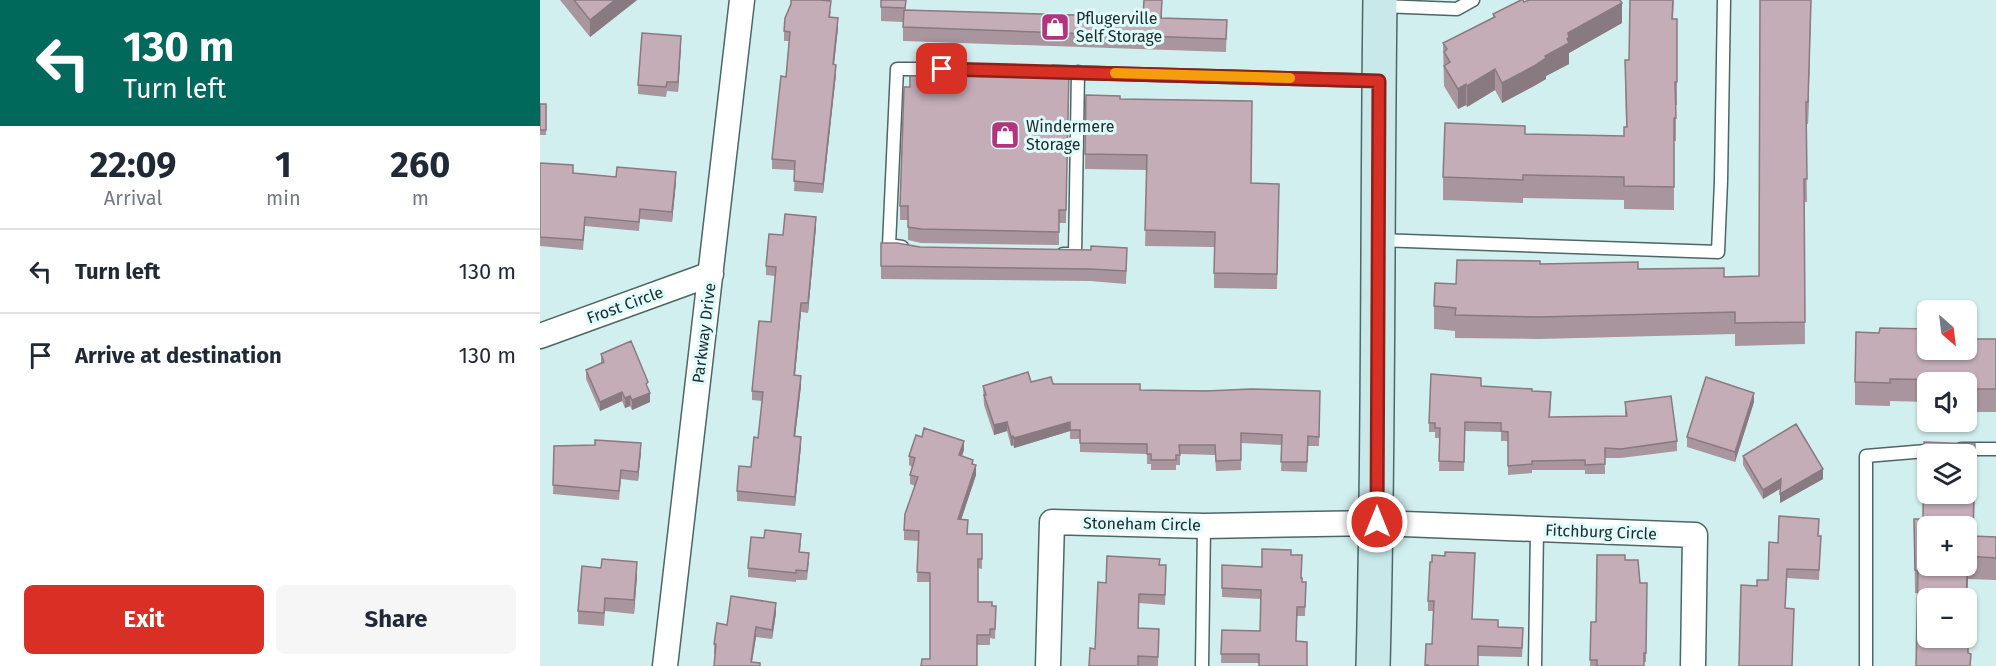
<!DOCTYPE html>
<meta charset="utf-8">
<style>
body{margin:0;font-family:"Fira Sans",sans-serif;background:#f6f6f7;color:#1f2937;height:100vh;display:flex;flex-direction:column;font-size:22px;white-space:nowrap}
*{box-sizing:border-box;margin:0}
p{font-size:20px;color:#747a83}
.icon{flex:none;width:33px;height:33px;fill:none;stroke:currentColor;stroke-width:2;stroke-linecap:round;stroke-linejoin:round}
.map{position:relative;flex:1;overflow:hidden}
.sheet{display:flex;flex-direction:column;background:#fff;width:540px}
.sheet>*{flex:none}
.guide{background:#00695c;color:#fff;overflow:hidden}
.needle{width:39px;rotate:152deg}
.tools{position:absolute;left:1377px;top:300px;display:grid;gap:12px}
.tools a{display:grid;place-items:center;width:60px;height:60px;border-radius:9px;background:#fff;box-shadow:0 2px 4px #0004;font-size:30px}
.pin{position:absolute;display:grid;place-items:center;width:51px;height:51px;color:#fff;margin:-26px;border-radius:12px;box-shadow:0 3px 9px #0006}
.me{position:absolute;width:66px;margin:-33px;rotate:0deg;stroke-linejoin:round;filter:drop-shadow(0 0 4px #0008)}
.turn{display:flex;align-items:center;gap:21px;height:126px;padding:0 24px;font-size:27px}
.turn .icon{width:78px;height:78px;stroke-width:2.5}
.turn b{display:block;font-size:42px;line-height:51px}
.eta{display:flex;justify-content:space-evenly;align-items:center;height:102px;text-align:center}
.eta b{font-size:36px;font-weight:700;line-height:42px}
.button{display:flex;gap:12px;margin-top:auto;padding:12px 24px}
.button a{flex:1;height:69px;border-radius:9px;background:#d93025;color:#fff;font-size:24px;font-weight:700;line-height:69px;text-align:center}
.button a+a{background:#f6f6f7;color:#1f2937}
ul{padding:0;list-style:none}
li{display:flex;align-items:center;gap:18px;height:84px;padding:0 24px;border-top:2px solid #e0e1e3}
li div{flex:1}
li b{display:block;font-size:22px}
li em{font-style:normal}
main{display:flex;flex:1;min-height:0}
.map>svg:first-child{display:block}
.lines{fill:none;stroke-linecap:round;stroke-linejoin:round}
.lane-casing{stroke:#4d6666;stroke-width:15}
.street-casing{stroke:#4d6666;stroke-width:27}
.secondary-casing{stroke:#4d6666;stroke-width:36}
.lane{stroke:#fff;stroke-width:12}
.street{stroke:#fff;stroke-width:24}
.secondary{stroke:#c8e8e9;stroke-width:33}
.wall{fill:#a9959d}
.shaded-wall{fill:#897980}
.building{fill:#c4adb7;stroke:#897980;stroke-width:1.5;fill-rule:evenodd}
.route-casing{stroke:#8d1f18;stroke-width:15}
.route{stroke:#d93025;stroke-width:10}
.slow{stroke:#f59e0b;stroke-width:10}
.labels{text-anchor:middle;dominant-baseline:central;stroke-width:6;stroke-linejoin:round;paint-order:stroke}
.poi-label{font-size:16px;fill:#212c2c;stroke:#dffcfd;text-anchor:start}
.street-label{font-size:16px;fill:#212c2c;stroke:#dffcfd}
</style>
<main>
<section class="sheet">
<div class="guide">
<div class="turn"><svg class="icon" aria-label="left" viewBox="0 0 24 24"><path d="M17 20v-9H6M10 6l-5 5 5 5"/></svg><div><b>130 m</b>Turn left</div></div>
</div>
<div class="eta">
<div><b>22:09</b><p>Arrival</p></div>
<div><b>1</b><p>min</p></div>
<div><b>260</b><p>m</p></div>
</div>
<ul>
<li><svg class="icon" aria-label="left" viewBox="0 0 24 24"><path d="M17 20v-9H6M10 6l-5 5 5 5"/></svg><div><b>Turn left</b></div><em>130 m</em></li>
<li><svg class="icon" aria-label="arrive" viewBox="0 0 24 24"><path d="M6 21V4h12l-3 4 3 4H6"/></svg><div><b>Arrive at destination</b></div><em>130 m</em></li>
</ul>
<div class="button"><a>Exit</a><a>Share</a></div>
</section>
<div class="map">
<svg width="1456" height="666" viewBox="0 0 1456 666">
<rect width="100%" height="100%" fill="#d2efef"/>
<g class="lines">
<g class="lane-casing">
<path id="lane" d="M841 6 917 9 933 0
M513 72 838 81
M838 240 1178 252 1181 181 1184 0
M362 247 349 245 357 69H397
M523 254H535L538 72
M1421 449H1456
M662 666 664 526
M995 666 997 529
M1326 666V456L1398 450"/>
</g>
<g class="street-casing">
<path id="street" d="M0 336 171 274
M125 666 202 0
M508 666 512 522 664 526 837 523 1155 535 1153 666"/>
</g>
<g class="secondary-casing">
<path id="secondary" d="M833 666C839 444 837 222 840 0"/>
</g>
<use href="#lane" class="lane"/>
<use href="#street" class="street"/>
<use href="#secondary" class="secondary"/>
</g>
<path class="wall" d="M20 0H97L50 37Z
M366 0V10L603 17 622 0V18L687 20 686 52 363 41V22L341 21V7Z
M1134 0 1133 19 1137 82V105H1136V141H1134V210L1084 209V200L983 198V203L903 200V177L985 134 1084 136 1086 127 1085 60H1089Z
M1271 0 1268 124H1266L1267 202H1264L1265 344 1195 346V334L999 339 915 338V331L894 329V306L916 284 1000 264 1098 269 1184 277 1219 276Z
M984 2 1082 23 1029 53V64L1006 76V79L994 86 962 103 955 90 927 107 926 105 918 109 904 86 903 43 953 17V14Z
M291 11 290 18 298 28 294 64 296 74 283 193 254 191 255 170 232 169V159L246 77 249 41H244V31Z
M141 46 138 92 127 91 126 97 98 94V85Z
M529 69 526 223H519V245L381 243 368 240V220H360V206L370 87Z
M546 95 711 183 739 184 737 289 674 288V247L605 246 607 170 545 169Z
M0 104H6V135H0Z
M0 163 33 173 136 182 132 222 100 219 99 231 45 226 43 250 0 246Z
M276 227 268 313 261 312 255 375 261 386 255 436 261 446 255 506 197 501V491L211 467 218 438 222 401 212 400V391L231 322 235 276 226 275V266L243 235Z
M341 243 380 247 587 260 586 284 550 281 341 279Z
M1456 339V412H1426V382H1388V402L1350 401V406L1315 405V382L1388 350Z
M61 354 108 389 110 402 92 410 90 406 85 408 82 401 60 411 46 379V370L61 363Z
M491 382 600 390 780 391 779 446H768L767 472 741 471 742 445 701 443V470L676 471 675 455 640 454V465H636V470H611V464H607V454L540 452V439H530V431L474 448 473 445 471 446 467 431 454 435 444 405 443 386Z
M941 386 992 391 1011 402 1010 417 1085 416V402L1137 441V451L1081 458H1065V474H1045V470H992V473L968 475V441H961V432L925 431 924 471H899L900 438H895V432H889V423Z
M1214 402 1195 462 1147 447V437Z
M382 437 424 450 422 456 433 464 436 475 421 520 427 534H442V569L438 568V602L452 606H456L455 639 450 638V645H437L390 659V582H377L378 541 364 540V530L375 486 370 484V475L372 467 369 465V456Z
M14 446 101 452 98 481 81 479 79 500 13 494Z
M1203 456 1283 479 1240 503V489L1223 499 1203 465Z
M1435 467 1434 536 1456 537V580L1428 579 1427 603 1428 653 1431 666 1378 593H1375L1374 519H1383Z
M1278 536H1281L1279 580 1247 578 1245 608 1254 618 1217 586 1228 580 1238 543Z
M261 543 260 552 269 562 267 580H256V582L208 577V568Z
M751 555 762 582H766L765 616H757L719 663H681L682 630 720 631 721 599 682 597V565L722 567Z
M905 556 932 619 958 627 983 638 982 657 938 656V666H885L886 644H892L893 611H888V601L892 562Z
M1085 560 1100 583H1107L1106 662H1104V666H1050L1051 622H1056Z
M620 565H626L625 605 599 603 598 628 619 629 618 666H598L566 583Z
M97 576 94 614 65 611 64 626 38 624V611Z
M236 613 232 639 216 637 212 663 174 654V644L187 625Z"/>
<path class="shaded-wall" d="M75 0H97L50 37V20Z
M1271 0 1268 124V102Z
M1082 3V23L1029 53V64L1006 76V79L994 86 962 103V83L1005 56 1028 33Z
M298 18V28L293 74V64Z
M141 36V46L138 92V82Z
M296 65V74L283 193V184Z
M955 69V90L927 107V86Z
M926 84V105L918 109V89Z
M136 172V182L132 222V212Z
M276 217V227L268 313V303Z
M261 303V312L254 385V375Z
M261 376V386L254 446V436Z
M82 392V401L60 411V402Z
M110 393V402L92 410V400Z
M1214 393V402L1195 462V452Z
M90 396V406L85 408V398Z
M467 422V431L454 435V425Z
M530 422V431L474 448V438Z
M473 436V445L471 446V437Z
M261 437V446L255 506V497Z
M424 441V450L419 465V455Z
M101 443V452L98 481V472Z
M436 465V475L418 529V519Z
M1283 469V479L1240 503V494Z
M1241 479V488L1223 499V490Z
M1428 556V579L1426 609V598Z
M97 562V576L94 614V600Z
M236 603V613L232 639V630Z
M216 627V637L211 666V662Z"/>
<path class="building" d="M34 0H75L50 20Z
M251 0H280L291 1 289 17 298 18 293 64 296 65 283 184 254 181 255 161 232 159 241 76 246 77 250 32 244 31 245 18 251 4Z
M341 0H366L365 8 341 7Z
M604 0H622L621 18 687 20 686 39 363 27 364 10 603 17Z
M981 0H983L984 2 989 0H1080L1082 3 1028 33 1029 37 1027 39 1029 43 1005 56 1006 58 994 66 962 83 955 69 927 86 926 84 918 89 904 66 910 62 904 52 907 49 903 43 955 17 953 14Z
M1090 0H1133L1132 19H1137V82H1135L1136 118H1134V187L1084 186V177L983 175V180L903 177 905 123 985 126V134L1084 136V127H1087L1085 60H1089Z
M1220 0H1271L1268 102H1266L1267 179H1264L1265 322 1195 323V312L999 317 915 315 916 308 894 306 895 283 916 284 917 260 1000 261V264L1098 262V269L1184 268V277L1219 276Z
M102 33 141 36 138 82H127L126 87 98 85Z
M380 66 529 69 526 210H519V232L381 229 368 227V206H360L364 87H370V76H380Z
M546 95 580 96V99L712 101 711 183 739 184 737 274 674 273 675 232 605 230 607 155 545 154Z
M0 104H6V130H0Z
M0 163 33 165V173L76 177 77 167 136 172 132 212 100 209 99 222 45 217 43 240 0 237Z
M245 214 276 217 268 303H261L254 375 261 376 254 436 261 437 255 497 197 491 199 466 211 467 214 437 218 438 223 392 212 391 219 321 231 322 236 267 226 266 229 234 243 235Z
M341 243H357L380 247 551 250V246L587 248 586 271 550 269 341 266Z
M1340 328 1388 329V350H1426V339H1456V389H1426V382H1420V380L1350 379V383L1315 382 1316 332 1339 333Z
M91 341 108 382 106 384 110 393 92 400 90 396 85 398 82 392 60 402 46 370 64 362 61 354Z
M488 372 491 382 511 377 513 384H600V390L666 391 711 389 780 391 779 437 768 436 767 462H741L742 435 701 433V460L676 461 675 445H639L640 455H636V460H611V454H607V444L540 443V430H530V422L474 438 473 436 471 437 467 422 454 425 444 395H446L443 386Z
M891 374 941 378V386L992 389V391L1011 392 1009 417 1087 416 1085 402 1131 396 1137 441 1081 449 1065 448V464L1045 465V460L992 461V464L968 466V432L961 431V423L925 422 924 462 899 461 900 428H895V423H889Z
M1166 377 1214 393 1195 452 1147 437Z
M1256 424 1283 469 1240 494 1241 479 1223 490 1203 456Z
M384 428 424 441 419 455 433 460 432 464 436 465 418 519 428 520 427 534H442V559H438V602H452V606H456L455 629H450V635H437V666H381L382 659H390V573L377 572 379 531 364 530 365 514 378 477 370 475 375 458 369 456 376 435 382 437Z
M55 440 101 443 98 472 81 470 79 491 13 485 14 446 55 445Z
M1384 442 1435 444 1433 536 1456 537V558L1428 556 1426 598H1388V638H1426V603H1428V653L1431 654 1430 666H1376L1378 571 1375 570 1374 519H1383ZM1388 454H1426V494H1388ZM1388 526H1426V566H1388Z
M1239 516 1279 519 1278 536H1281L1279 570 1247 569 1245 608 1254 609 1252 666H1199L1201 585 1217 586V580H1228L1229 542 1238 543Z
M225 530 261 534 259 552 269 553 267 571 256 570V573L208 568 211 537 224 538Z
M722 549 751 550V555H762L761 578H762V582H766L765 607H757L756 641 767 642V666H719V654H681L682 630 720 631 721 590 682 588V565L722 567Z
M905 552 935 553 932 619 958 620V627L983 628 982 648 938 646V666H888V665H885L886 644H892L894 601H888L890 562H892V555L905 556Z
M1057 555H1085V560H1098L1100 583H1107L1106 653H1104V666H1057V660H1050L1051 622H1056Z
M567 556 620 559 619 565H626L625 595 599 594 598 628 619 629 618 657 598 656V666H549L550 648 555 649 558 582 566 583Z
M62 559 97 562 94 600 65 598 64 613 38 611 42 566 61 568Z
M191 596 236 603 232 630 216 627 211 662 220 663V666H174L176 644H174L177 623 187 625Z"/>
<g class="lines">
<g class="route-casing">
<path id="route" d="M402 69 839 81 837 522"/>
</g>
<use href="#route" class="route"/>
<path class="slow" d="M575 73 750 78"/>
</g>
<defs>
<g id="shop-square" transform="scale(1.5)"><rect x="-9" y="-9" width="18" height="18" rx="4" fill="#b5337d" stroke="#dffcfd"/><path d="M-5-2.5h2.3a2.7 3.5 0 0 1 5.4 0H5L5.5 6h-11ZM-1.5-2.5h3a1.5 2.3 0 0 0-3 0Z" fill="#fff"/></g>
</defs>
<g fill-rule="evenodd">
<use href="#shop-square" x="515" y="27"/>
<use href="#shop-square" x="465" y="135"/>
</g>
<g class="labels">
<g class="poi-label">
<text x="536" y="18">Pflugerville<tspan x="536" dy="18">Self Storage</tspan></text>
<text x="486" y="126">Windermere<tspan x="486" dy="18">Storage</tspan></text>
</g>
<g class="street-label">
<text transform="translate(85 305) rotate(-20)">Frost Circle</text>
<text transform="translate(164 333) rotate(-83)">Parkway Drive</text>
<text transform="translate(602 524) rotate(1)">Stoneham Circle</text>
<text transform="translate(1061 532) rotate(2)">Fitchburg Circle</text>
</g>
</g>
</svg>
<div class="tools">
<a><svg class="needle" viewBox="-14 -14 28 28"><path d="M0-13l5 13h-10z" fill="#e53935"/><path d="M0 13l5-13h-10z" fill="#747a83"/></svg></a>
<a><svg class="icon" aria-label="sound" viewBox="0 0 24 24"><path d="M4 9h4l5-4v14l-5-4H4zM17 9q2 3 0 6"/></svg></a>
<a><svg class="icon" aria-label="layers" viewBox="0 0 24 24"><path d="M12 4l9 5-9 5-9-5zM3 14l9 5 9-5"/></svg></a>
<a>+</a>
<a>−</a>
</div>
<div class="pin" style="left:402px;top:69px;background:#d93025"><svg class="icon" aria-label="arrive" viewBox="0 0 24 24"><path d="M6 21V4h12l-3 4 3 4H6"/></svg></div>
<svg class="me" style="left:837px;top:522px" viewBox="-20 -20 40 40"><circle r="17" fill="#d93025" stroke="#fff" stroke-width="3"/><path d="M0-11L8 9 0 5-8 9z" fill="#fff"/></svg>
</div>
</main>
